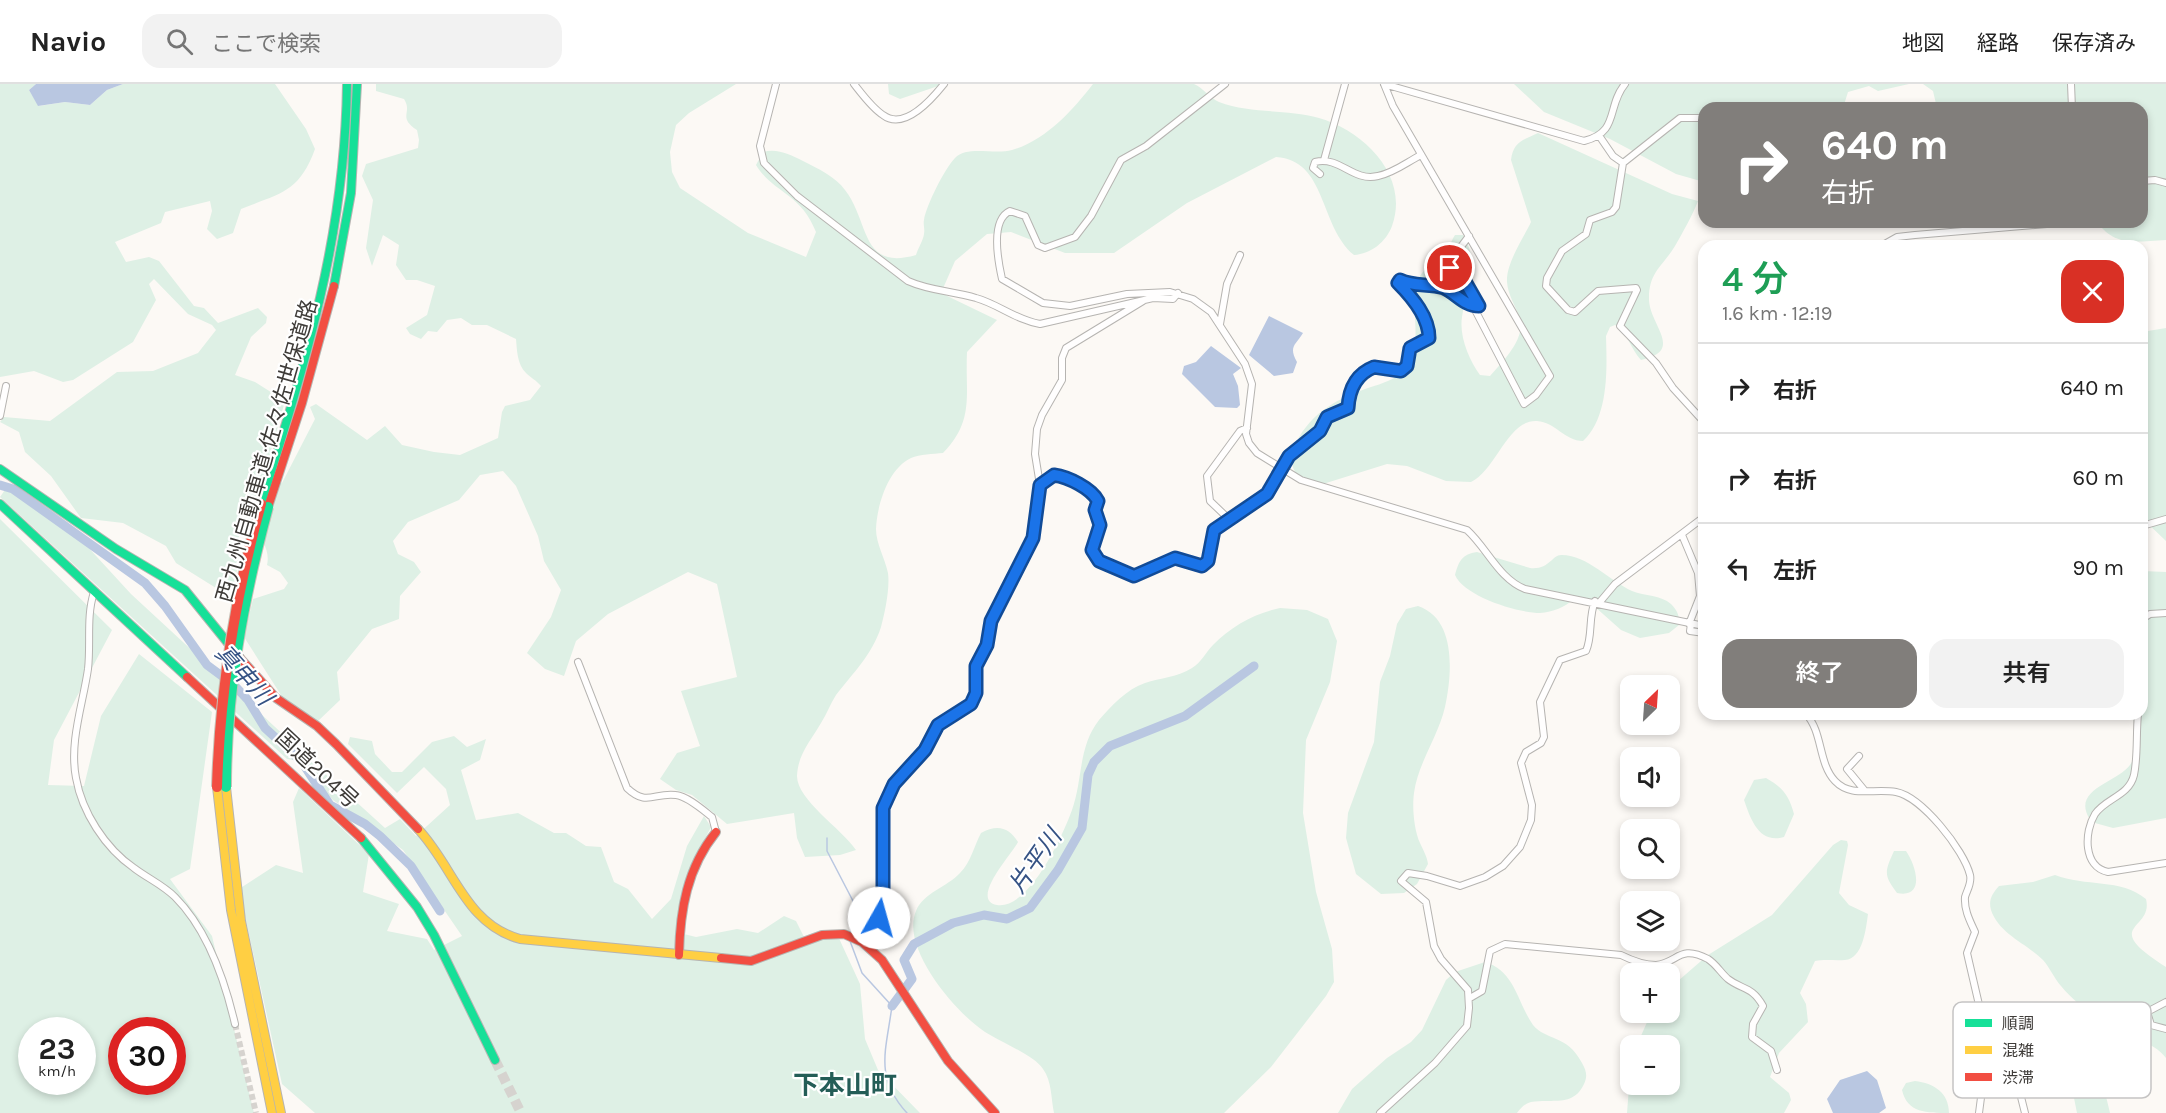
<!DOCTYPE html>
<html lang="ja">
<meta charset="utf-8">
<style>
body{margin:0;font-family:Karla,"Noto Sans JP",sans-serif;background:#f2f2f2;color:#222;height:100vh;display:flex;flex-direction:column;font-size:22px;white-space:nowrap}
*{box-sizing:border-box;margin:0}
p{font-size:20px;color:#767676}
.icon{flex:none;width:33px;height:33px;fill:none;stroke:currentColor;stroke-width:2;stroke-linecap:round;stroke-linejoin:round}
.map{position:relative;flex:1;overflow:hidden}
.panel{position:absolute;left:1698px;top:156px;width:450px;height:480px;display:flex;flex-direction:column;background:#fff;border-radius:18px;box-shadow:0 3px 9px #0003}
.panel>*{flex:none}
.banner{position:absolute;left:1698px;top:18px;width:450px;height:126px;border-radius:18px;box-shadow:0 3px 9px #0003;background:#817e7b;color:#fff;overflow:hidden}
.needle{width:39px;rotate:25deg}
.tools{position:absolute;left:1620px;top:591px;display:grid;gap:12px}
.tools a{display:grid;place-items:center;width:60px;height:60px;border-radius:12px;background:#fff;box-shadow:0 3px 9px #0003;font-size:30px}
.speed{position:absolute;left:18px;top:933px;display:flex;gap:12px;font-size:30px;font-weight:700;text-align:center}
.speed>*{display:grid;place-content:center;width:78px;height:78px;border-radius:50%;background:#fff;box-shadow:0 3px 9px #0003;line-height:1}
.speed small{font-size:15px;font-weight:400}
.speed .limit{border:9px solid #d22;background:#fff;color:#111}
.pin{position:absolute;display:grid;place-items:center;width:51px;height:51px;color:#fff;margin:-26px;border:3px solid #fff;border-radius:50%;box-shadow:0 2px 6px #0007}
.me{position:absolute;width:66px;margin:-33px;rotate:7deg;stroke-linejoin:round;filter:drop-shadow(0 0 4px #0008)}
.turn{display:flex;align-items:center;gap:21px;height:126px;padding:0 24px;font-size:27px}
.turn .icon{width:78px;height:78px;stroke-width:2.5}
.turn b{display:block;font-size:42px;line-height:51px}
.round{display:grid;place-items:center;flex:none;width:63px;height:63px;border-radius:18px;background:#f2f2f2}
.head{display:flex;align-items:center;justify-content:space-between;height:102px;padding:0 24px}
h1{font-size:36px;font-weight:600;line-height:45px;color:#1e9e55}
.button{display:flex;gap:12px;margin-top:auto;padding:12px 24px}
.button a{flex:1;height:69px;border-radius:18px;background:#817e7b;color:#fff;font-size:24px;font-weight:600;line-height:69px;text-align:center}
.button a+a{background:#f2f2f2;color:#222}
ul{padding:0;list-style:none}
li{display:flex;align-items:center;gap:18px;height:90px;padding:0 24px;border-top:2px solid #e0e0e0}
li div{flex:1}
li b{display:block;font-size:22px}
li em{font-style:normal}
header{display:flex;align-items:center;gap:36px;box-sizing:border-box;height:84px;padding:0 30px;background:#fff;border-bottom:2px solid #e0e0e0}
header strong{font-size:28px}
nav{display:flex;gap:33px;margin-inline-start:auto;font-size:21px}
.search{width:420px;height:54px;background:#f2f2f2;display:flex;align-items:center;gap:15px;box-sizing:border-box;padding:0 21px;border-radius:18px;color:#767676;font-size:22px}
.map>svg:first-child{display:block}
.green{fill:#def0e5;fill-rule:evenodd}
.water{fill:#b9c7e1}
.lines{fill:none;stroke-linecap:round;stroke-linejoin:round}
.stream{stroke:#b9c7e1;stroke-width:1.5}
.river{stroke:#b9c7e1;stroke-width:9}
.street-tunnel{stroke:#d6d3cf;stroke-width:6;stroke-dasharray:6 3;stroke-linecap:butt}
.highway-tunnel{stroke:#d6d3cf;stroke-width:10;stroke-dasharray:10 5;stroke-linecap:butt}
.street-casing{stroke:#b6b4b1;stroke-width:8}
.fast-casing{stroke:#b6b4b1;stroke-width:10}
.slow-casing{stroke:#b6b4b1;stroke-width:10}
.jam-casing{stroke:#b6b4b1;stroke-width:10}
.street{stroke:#fffefe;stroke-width:6}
.fast{stroke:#16e098;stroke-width:8}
.slow{stroke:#ffcf43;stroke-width:8}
.jam{stroke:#f24e42;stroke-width:8}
.fast-bridge-casing{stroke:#c8c1b7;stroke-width:12;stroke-linecap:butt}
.jam-bridge-casing{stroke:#c8c1b7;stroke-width:12;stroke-linecap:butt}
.fast-bridge{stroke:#16e098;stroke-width:10}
.jam-bridge{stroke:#f24e42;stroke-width:10}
.route-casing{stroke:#114b97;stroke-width:15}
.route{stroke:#1a73e8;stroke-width:10}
.labels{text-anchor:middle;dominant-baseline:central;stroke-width:4.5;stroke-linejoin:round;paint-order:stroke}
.street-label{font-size:22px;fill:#3f3c39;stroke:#fff}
.water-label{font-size:24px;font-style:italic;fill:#355284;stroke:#fff}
.quarter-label{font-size:26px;font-weight:bold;fill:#245d57;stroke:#fff}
.key{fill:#fff;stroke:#c5c4c4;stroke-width:1.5}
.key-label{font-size:16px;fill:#3f3c39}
</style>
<header>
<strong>Navio</strong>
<div class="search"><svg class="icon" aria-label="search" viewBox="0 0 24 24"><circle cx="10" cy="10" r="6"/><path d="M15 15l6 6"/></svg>ここで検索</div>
<nav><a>地図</a><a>経路</a><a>保存済み</a></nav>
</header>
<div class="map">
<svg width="2166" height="1029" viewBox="0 0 2166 1029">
<rect width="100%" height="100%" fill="#fcf9f5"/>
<path class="green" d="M0 0H36L29 6 39 22 65 18 90 21 107 6 123 0H275L306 45 315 65C299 109 280 109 241 125L233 149 217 155 207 145 212 127 210 117 165 128 161 139 115 158 126 178 149 173 159 177 194 222 204 224 218 239 258 224 267 233 266 239 251 253 235 291 255 298 285 317 265 388 282 399 315 335 310 323 316 320 367 356 385 342 402 361 434 368 460 371 498 354 502 328 505 322 530 316 541 302C536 296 531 294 526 289 517 280 517 266 516 255L487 241H472L461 234 447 236 437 248 428 247 421 255 410 250 406 244 427 231 435 202 417 196H406L396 181 399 161 383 151 372 182 366 164 373 116 362 92 366 80 418 64 419 56 417 46C397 33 413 29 404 15L376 7V0H736L689 29 676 41 670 68 672 88 680 104 748 149 806 173 816 148C800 108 774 110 756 81L763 68C778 64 790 71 803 77 817 84 836 93 845 106 870 138 860 187 916 171 918 164 923 157 924 150 925 145 923 140 924 136 926 122 945 84 955 74 967 61 994 71 1012 66 1045 57 1073 26 1093 0 1119 0 1145 0 1171 0 1177 0 1187 0 1194 0 1202 3 1210 14 1219 18 1251 30 1287 25 1319 34 1364 47 1410 92 1392 142 1386 158 1371 170 1354 171 1319 142 1327 76 1276 73L1187 119 1114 169H1065L1011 148 987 150 955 177 941 209 997 236 967 268C965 311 975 336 943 369 933 370 920 370 911 374 888 385 877 421 876 445 876 460 885 474 888 489 890 504 885 528 881 543 872 571 853 589 836 611 830 620 827 630 821 639 810 658 798 670 797 692 797 716 842 745 856 766L840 771 805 773 797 754 794 729 727 740 692 711 676 706 660 695 677 669 700 662 681 607 737 593 717 500 688 488 608 530 576 557 564 592 545 585 527 569 551 533 561 506 544 477 538 452 516 402 503 387 480 391 459 416 408 438 393 457 398 470 414 478 421 488 400 512 399 535 372 545 337 588 340 616 317 638 288 622 244 553 253 515 284 505 288 499 280 488 267 481C271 464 258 450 249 437L238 454 241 468 233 504 224 509 176 479 166 462 123 439 81 434 51 392 25 368 19 348 0 338 4 333 50 337 117 288 153 287 198 269 216 246 212 241 188 230 154 195 149 200 156 216 133 258 73 296 63 298 34 287 0 293Z
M888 0H944L900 15 889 10Z
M1514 0H1909L1878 7 1869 2 1848 8 1843 24H1704V98L1676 90 1610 55 1544 28Z
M1923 0H2166V156C2137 157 2116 164 2097 138H2142V24H1937L1933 7Z
M1538 49 1672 110 1698 117C1692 132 1683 148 1675 162 1663 182 1649 188 1649 214 1648 240 1686 267 1641 276 1631 265 1627 248 1615 241L1610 243 1606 252C1607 285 1609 333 1583 357 1565 357 1555 338 1537 337 1508 335 1496 386 1471 398L1446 397 1407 382 1387 380 1323 400 1298 393C1290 381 1290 372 1296 359 1312 327 1339 314 1371 303 1381 300 1395 295 1404 288 1426 270 1408 222 1418 196 1424 182 1436 181 1444 171 1449 165 1451 157 1455 151H1463C1481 179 1466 203 1462 233 1459 252 1469 276 1480 291L1490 292C1502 278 1528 253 1519 232 1515 221 1508 211 1507 198 1506 179 1523 155 1531 138L1511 76C1513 58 1523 56 1538 49Z
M2166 244V457L2142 434V248Z
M9 400 43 419 86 453V461L131 510 301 667 294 676 287 675 0 413Z
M0 435 112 546 54 656 48 701 84 702 101 632 139 570 212 628 190 785 170 795 212 852 254 1029H0ZM32 946H82V998H32ZM122 946H172V998H122Z
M1477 468 1530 484C1550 486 1552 470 1562 471 1587 471 1610 497 1632 507 1645 512 1661 511 1671 520 1677 526 1680 532 1679 541L1669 549 1640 554 1621 546 1594 522 1574 515C1565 523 1553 528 1540 529 1517 529 1464 512 1455 491 1459 477 1462 470 1477 468Z
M2142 487 2166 488V734L2113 744 2095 739 2089 734C2072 705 2118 698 2130 681 2139 668 2136 644 2132 630H2142Z
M1418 522C1457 535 1452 591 1445 623 1438 653 1418 679 1414 709 1412 723 1414 746 1420 759 1423 766 1427 772 1428 780L1417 800 1404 809 1381 810 1356 790 1346 754 1348 729 1374 658 1380 598 1390 572 1397 540 1406 525Z
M1280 524 1307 526 1328 535 1337 557 1330 598 1306 656 1303 729 1316 808 1332 865 1334 898 1326 912 1271 983 1224 1029H1054C1051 1015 1052 997 1043 985 1035 972 999 957 985 948 956 929 900 864 916 827 923 809 947 803 960 789 971 778 974 762 981 749 997 740 1009 743 1018 758 1012 770 969 816 997 821 1029 826 1063 751 1072 726 1083 695 1078 663 1099 636 1111 622 1127 605 1145 599 1160 594 1178 593 1192 584 1201 579 1206 568 1213 561 1232 542 1253 530 1280 524Z
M454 652 467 663 486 655 480 676 461 686 476 736 518 729 554 749H566L586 762 601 763 614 798 628 805 652 835 671 815 687 762 704 732 711 743 696 772 676 848 696 853 737 845 758 849 784 832 796 837 806 857 837 850 860 900 865 955 878 986 920 1029H315L282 1000 239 805 276 781 303 789 293 718 299 704 369 770 363 808 399 820 387 847 427 855 434 866 462 852 403 766 333 716 306 688 309 675 385 744 400 735 416 752 450 721 446 705 424 683 397 709 348 660 350 653 372 657 375 670 392 688H402L432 658Z
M1766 694C1782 703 1789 711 1794 730L1784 753C1759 760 1751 736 1744 716L1754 696Z
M1841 756 1847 757 1848 761 1839 809 1849 821 1868 830C1866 844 1863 875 1845 876 1835 877 1826 875 1815 877L1800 909 1806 920 1808 938 1779 969 1770 993 1789 1009 1791 1016 1784 1029H1627L1630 990V1000H1670V962L1637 961 1651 929 1670 928 1671 903 1708 871 1772 831 1833 761Z
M1894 767H1906C1916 781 1926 815 1897 809 1883 791 1885 787 1894 767Z
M2055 791C2085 803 2121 794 2146 815 2154 847 2098 840 2166 883V974C2154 957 2124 952 2107 940 2091 930 2073 917 2061 902 2054 894 2050 884 2043 876 2026 859 1999 850 1991 826 1988 815 1993 809 1999 802L2033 798Z
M1485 878C1515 887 1517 918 1533 941 1546 957 1567 950 1582 979 1586 986 1588 992 1584 1000 1573 1024 1551 1014 1531 1018 1524 1020 1521 1024 1517 1029H1338L1352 1005 1387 974 1411 958 1422 946 1446 896 1455 888Z
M2081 973 2098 979 2110 1029H2077L2068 984 2074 976Z
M1915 997C1934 999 1949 1009 1949 1029 1927 1029 1907 1029 1902 1006L1906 999Z"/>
<path class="water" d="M36 0H123L107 6 90 21 65 18 38 22 29 6Z
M1269 232 1303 249C1296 261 1288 262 1297 278L1293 289 1274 292 1249 271Z
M1211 262 1241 284 1233 290 1238 302 1240 321 1237 324 1215 323 1182 290 1184 282 1196 278Z
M1867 987 1877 996 1886 1024 1879 1029H1833L1827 1015 1840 996Z"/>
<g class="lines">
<path class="stream" d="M827 754V767L853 817 851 848
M850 857 862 889 892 922C886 967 874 993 907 1029"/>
<path class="river" d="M0 401 13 405 145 499 165 522 207 581 234 601 248 616 265 644 302 678 330 721 365 740 380 752 411 782 440 827
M892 922 912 895 904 876 914 860 953 839 984 831 1007 835 1030 824 1058 786 1082 744 1088 691 1094 678 1110 662 1185 632 1254 582"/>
<path class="street-tunnel" d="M235 940 256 1029"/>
<path class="highway-tunnel" d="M495 976 521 1029"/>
<g class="street-casing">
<path id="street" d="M776 0 760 62 764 79 797 112 908 197C930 207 953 207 976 214 998 220 1016 236 1040 240L1153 214 1173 215 1178 209
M854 0C862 10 872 24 883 31 904 47 932 15 944 0
M1225 0 1146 62 1121 76 1091 132 1075 153 1045 164 1038 161 1025 132 1010 127C990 136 998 177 1002 195L1043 219 1070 222 1127 210 1170 208 1193 215 1211 228 1245 280 1252 300 1246 350 1249 359 1257 369 1301 396 1467 446C1487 464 1499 495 1525 505L1704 542
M1384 0 1584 57C1620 48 1606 23 1625 0
M2071 0 2072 24
M1975 24H1978
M1704 34H1680L1623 79 1616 123 1612 128 1590 136 1586 150 1562 167 1547 194 1546 202 1568 226 1575 228 1598 207 1636 204 1637 206 1620 242 1656 279 1673 304 1704 338
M1600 53 1613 72 1623 79
M1324 76 1345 0
M1320 90 1313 84 1315 78C1341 72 1352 98 1378 92 1394 89 1407 78 1421 71
M2142 97 2155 96 2166 99
M1469 152 1448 180C1457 195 1474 202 1479 221L1473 222
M1881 162 1897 153 1915 151 2071 138
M1220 240 1227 200 1240 171
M0 332 6 302
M1040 401 1054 391C1068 393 1091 404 1098 417L1095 426 1099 441 1092 466 1099 477 1134 492 1175 474 1202 482 1208 477 1214 446 1267 410 1289 372 1320 347 1327 333 1348 324C1348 306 1356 289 1374 283L1401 287 1407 282 1410 264 1429 254C1429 233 1413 214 1398 199L1400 196 1410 201 1425 200 1444 205 1473 222 1524 320 1536 311 1550 292 1393 22 1384 0
M1231 437 1210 417 1207 392 1240 347 1247 344
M2142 442 2166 435
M1682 451 1698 489 1700 512 1689 540
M94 508C86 533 91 559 88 585 83 620 69 658 76 694 82 728 105 764 134 784 147 794 163 801 175 813 207 845 225 897 235 940
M1599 519 1615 500 1704 433
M2142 535 2150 530 2166 529
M1691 540 1690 547 1704 549
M578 578 627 704C647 723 654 708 676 711 687 712 703 726 712 733L716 748
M1806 630C1823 648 1818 679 1835 697 1851 714 1874 704 1896 708 1922 713 1964 766 1970 791 1972 799 1967 806 1965 813 1964 826 1970 837 1975 848L1967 869 1980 925 1986 975 1979 1029
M2138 630C2136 649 2138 672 2134 691 2129 712 2106 714 2095 730 2084 748 2083 783 2108 788L2166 779
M1859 672 1847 685 1865 707
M872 866 883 810V724L894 701 925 666 938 641 962 627 971 620 976 609V582L987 561 991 537 1033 454 1040 401 1035 370 1037 345 1042 331 1062 296V274L1066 264 1143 217
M1470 914 1482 907 1490 867 1505 860 1621 871C1631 876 1644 881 1656 881 1678 879 1679 860 1708 875 1716 880 1721 889 1728 895 1742 906 1752 902 1763 922L1753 940 1752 953 1771 967 1777 986
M2166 918 2147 928 2151 941 2166 945
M1986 957 1994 954 2018 1001 2025 1029
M1380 1029 1435 979 1467 942 1469 924 1468 906 1441 875 1434 862 1426 818 1401 797 1408 789 1427 792 1460 802 1485 793 1503 782 1520 763 1531 736 1532 721 1521 679 1526 668 1541 659 1544 653 1540 618 1560 576 1586 567C1593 551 1588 534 1595 517"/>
</g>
<g class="fast-casing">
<path id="fast" d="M334 202 351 109 357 0
M0 385 116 465 185 506 240 574
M0 420 187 593
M261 420C306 277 345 152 347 0
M361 754 417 823 434 851 495 976"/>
</g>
<g class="slow-casing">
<path id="slow" d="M217 703 231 826 272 1029
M226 703 241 837 281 1029
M418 745C454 783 465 840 520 855L721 874"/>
</g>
<g class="jam-casing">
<path id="jam" d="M268 423 302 319 334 202
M240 574 276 614 317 642 336 660 418 745
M187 593 361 754
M679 871C680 826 687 784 716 748
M721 874 751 877 822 851 844 850 862 858 882 876 948 977 995 1029"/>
</g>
<use href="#street" class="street"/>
<use href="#fast" class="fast"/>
<use href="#slow" class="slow"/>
<use href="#jam" class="jam"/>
<g class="fast-bridge-casing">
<path id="fast-bridge" d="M226 703C226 607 243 516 268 423"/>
</g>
<g class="jam-bridge-casing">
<path id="jam-bridge" d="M217 703C220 606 235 513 261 420"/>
</g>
<use href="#fast-bridge" class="fast-bridge"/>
<use href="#jam-bridge" class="jam-bridge"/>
</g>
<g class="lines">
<g class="route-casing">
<path id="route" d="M879 834 883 810V724L894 700 925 666 938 641 971 620 976 609V582L987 561 991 537 1033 454 1040 401 1054 391C1068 393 1091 404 1098 417L1095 426 1100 441 1092 466 1099 477 1134 492 1175 474 1202 482 1208 477 1214 446 1267 410 1289 372 1320 347 1327 333 1348 324C1349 306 1356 290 1374 283L1401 287 1407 282 1410 264 1429 254C1429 233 1413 214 1398 199L1400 196C1414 203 1429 199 1444 204 1456 209 1464 222 1479 222L1463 194 1450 184"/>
</g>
<use href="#route" class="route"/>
</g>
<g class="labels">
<g class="street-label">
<text transform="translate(267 367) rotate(-74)">西九州自動車道;佐々佐世保道路</text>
<text transform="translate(317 685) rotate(43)">国道204号</text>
</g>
<g class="water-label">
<text transform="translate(244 591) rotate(48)">真申川</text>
<text transform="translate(1035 777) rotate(-55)">片平川</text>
</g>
<g class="quarter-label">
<text x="845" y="1001">下本山町</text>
</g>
</g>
<rect x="1953" y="918" width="198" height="96" rx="9" class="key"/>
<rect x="1965" y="935" width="27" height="8" fill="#16e098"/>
<rect x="1965" y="962" width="27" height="8" fill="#ffcf43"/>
<rect x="1965" y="989" width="27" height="8" fill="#f24e42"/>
<g class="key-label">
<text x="2002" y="945">順調</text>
<text x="2002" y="972">混雑</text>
<text x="2002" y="999">渋滞</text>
</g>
</svg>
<div class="tools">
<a><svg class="needle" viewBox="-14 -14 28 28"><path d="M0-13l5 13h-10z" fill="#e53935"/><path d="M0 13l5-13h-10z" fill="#767676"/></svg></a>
<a><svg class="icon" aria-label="sound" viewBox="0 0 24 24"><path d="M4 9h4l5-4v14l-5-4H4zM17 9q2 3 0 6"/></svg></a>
<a><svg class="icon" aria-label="search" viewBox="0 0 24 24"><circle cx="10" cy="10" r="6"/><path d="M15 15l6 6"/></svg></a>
<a><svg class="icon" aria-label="layers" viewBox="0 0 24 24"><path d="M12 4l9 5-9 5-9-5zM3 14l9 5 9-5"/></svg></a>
<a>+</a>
<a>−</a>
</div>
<div class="speed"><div>23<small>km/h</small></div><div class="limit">30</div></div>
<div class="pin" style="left:1450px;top:184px;background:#d93025"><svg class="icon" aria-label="arrive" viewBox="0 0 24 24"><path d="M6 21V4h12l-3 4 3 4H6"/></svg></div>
<svg class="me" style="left:879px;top:834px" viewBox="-20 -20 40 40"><circle r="19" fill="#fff"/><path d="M0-13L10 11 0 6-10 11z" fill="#1a73e8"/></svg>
<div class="banner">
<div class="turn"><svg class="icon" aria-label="right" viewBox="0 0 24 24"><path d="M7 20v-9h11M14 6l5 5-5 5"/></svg><div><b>640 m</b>右折</div></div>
</div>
<section class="panel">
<div class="head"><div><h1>4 分</h1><p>1.6 km · 12:19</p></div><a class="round" style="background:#d93025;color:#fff"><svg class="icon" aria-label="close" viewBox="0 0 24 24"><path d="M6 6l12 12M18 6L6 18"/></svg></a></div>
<ul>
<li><svg class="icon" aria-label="right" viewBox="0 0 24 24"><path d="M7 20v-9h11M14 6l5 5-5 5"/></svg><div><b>右折</b></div><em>640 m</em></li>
<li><svg class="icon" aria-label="right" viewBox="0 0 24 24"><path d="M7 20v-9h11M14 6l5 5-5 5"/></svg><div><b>右折</b></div><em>60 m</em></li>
<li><svg class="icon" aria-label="left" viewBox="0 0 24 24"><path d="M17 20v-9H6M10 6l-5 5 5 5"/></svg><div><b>左折</b></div><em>90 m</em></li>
</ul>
<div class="button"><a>終了</a><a>共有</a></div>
</section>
</div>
